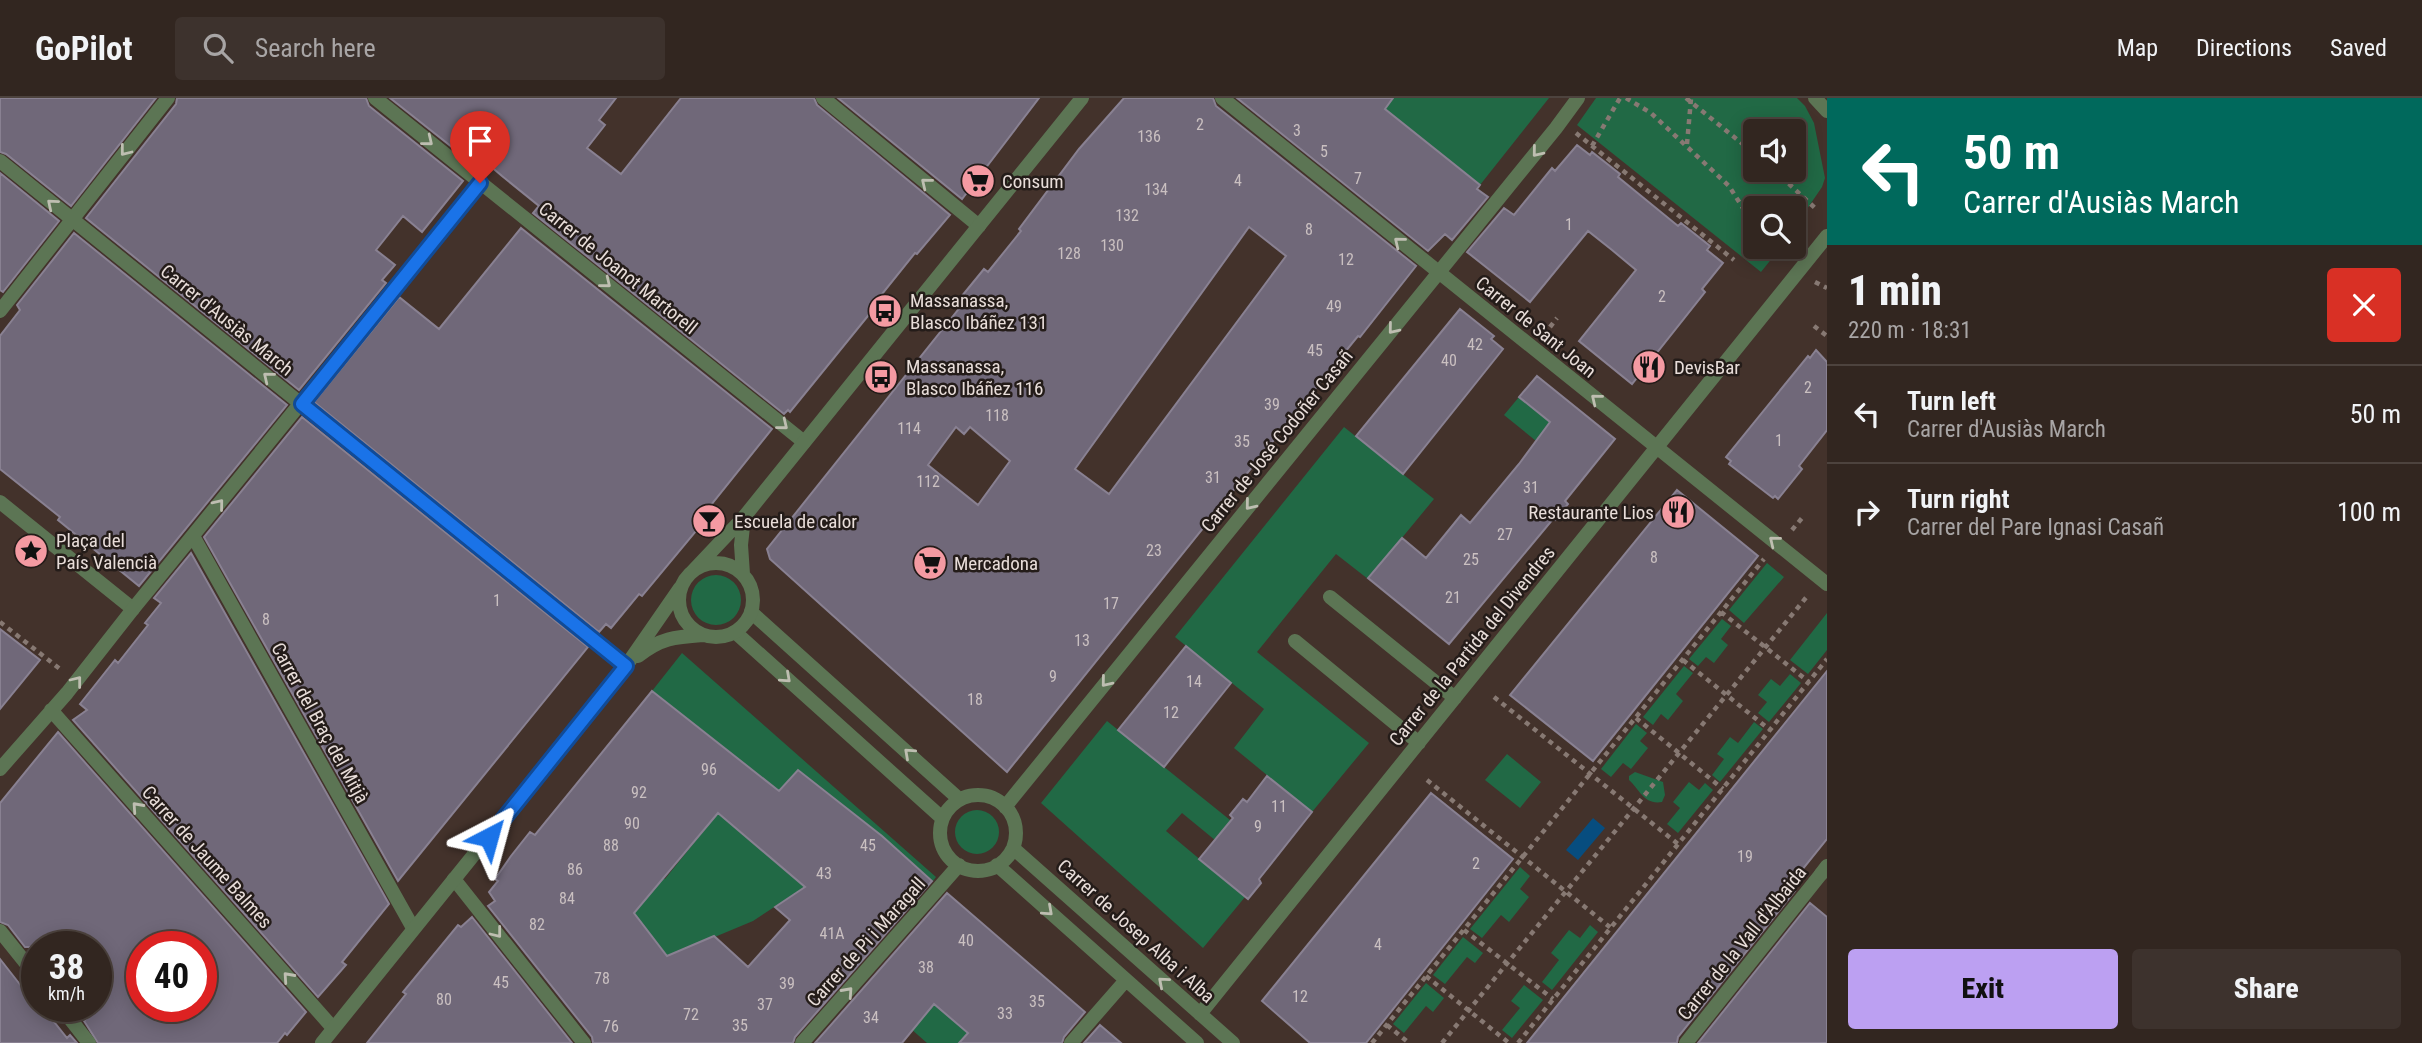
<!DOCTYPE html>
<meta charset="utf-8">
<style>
body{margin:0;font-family:"Roboto Condensed",sans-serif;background:#3d322d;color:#f1f3f6;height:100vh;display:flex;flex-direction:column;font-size:26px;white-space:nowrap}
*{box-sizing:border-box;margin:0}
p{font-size:23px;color:#a8a5a5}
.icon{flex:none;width:38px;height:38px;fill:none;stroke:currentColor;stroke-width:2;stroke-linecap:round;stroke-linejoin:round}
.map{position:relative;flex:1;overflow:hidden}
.details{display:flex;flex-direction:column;background:#322620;width:595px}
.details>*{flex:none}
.hud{background:#00695c;color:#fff;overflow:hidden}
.fabs{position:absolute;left:1743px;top:21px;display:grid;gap:14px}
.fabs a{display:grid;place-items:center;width:63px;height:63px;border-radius:7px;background:#322620;box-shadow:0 4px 18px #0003,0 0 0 2px #4d433e;font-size:35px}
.speed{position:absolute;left:21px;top:833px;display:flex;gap:14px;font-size:35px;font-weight:700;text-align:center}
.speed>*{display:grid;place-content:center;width:91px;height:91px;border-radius:50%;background:#322620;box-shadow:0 4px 18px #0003,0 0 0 2px #4d433e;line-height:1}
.speed small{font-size:18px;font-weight:400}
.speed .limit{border:10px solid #d22;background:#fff;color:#111}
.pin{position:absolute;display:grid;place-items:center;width:60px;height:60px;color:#fff;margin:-72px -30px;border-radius:50% 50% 50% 0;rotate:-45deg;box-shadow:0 0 7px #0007}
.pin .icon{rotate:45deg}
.me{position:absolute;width:77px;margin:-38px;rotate:39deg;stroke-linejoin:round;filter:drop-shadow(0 0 5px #0008)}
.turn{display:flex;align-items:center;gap:24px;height:147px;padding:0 21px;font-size:32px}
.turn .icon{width:91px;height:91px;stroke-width:2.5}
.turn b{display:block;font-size:49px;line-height:60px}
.round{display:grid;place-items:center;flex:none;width:74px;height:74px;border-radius:7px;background:#3d322d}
.summary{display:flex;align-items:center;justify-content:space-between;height:119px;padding:0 21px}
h1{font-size:42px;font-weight:800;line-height:52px}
.action{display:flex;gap:14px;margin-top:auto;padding:14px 21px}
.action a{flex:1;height:80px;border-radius:7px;background:#bca0f2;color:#111;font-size:28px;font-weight:800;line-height:80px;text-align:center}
.action a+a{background:#3d322d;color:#f1f3f6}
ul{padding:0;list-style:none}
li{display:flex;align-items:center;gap:21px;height:98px;padding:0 21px;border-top:2px solid #4d433e}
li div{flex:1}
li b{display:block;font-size:26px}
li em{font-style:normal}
header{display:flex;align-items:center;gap:42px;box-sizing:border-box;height:98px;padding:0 35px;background:#322620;border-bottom:2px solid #4d433e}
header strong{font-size:33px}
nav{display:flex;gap:38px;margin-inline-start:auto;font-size:24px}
.search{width:490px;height:63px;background:#3d322d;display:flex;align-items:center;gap:18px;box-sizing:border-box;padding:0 24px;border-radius:7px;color:#a8a5a5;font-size:26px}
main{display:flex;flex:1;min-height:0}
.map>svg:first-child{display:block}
.green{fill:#216945;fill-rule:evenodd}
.water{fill:#074d7f}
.building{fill:#706879;stroke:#898192;stroke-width:2;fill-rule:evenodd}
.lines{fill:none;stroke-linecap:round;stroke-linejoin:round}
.path{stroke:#877973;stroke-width:4.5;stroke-dasharray:5 5;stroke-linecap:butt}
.pedestrian{stroke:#5c7554;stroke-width:14}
.minor{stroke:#5c7554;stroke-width:14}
.tertiary{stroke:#5c7554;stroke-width:14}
.oneway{stroke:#bebeb1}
.route-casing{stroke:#114b97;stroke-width:18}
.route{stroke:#1a73e8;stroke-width:12}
.labels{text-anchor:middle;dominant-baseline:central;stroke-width:5;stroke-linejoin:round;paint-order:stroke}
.number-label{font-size:16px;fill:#cac0c1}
.poi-label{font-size:19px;fill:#e8ddd9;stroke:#241c19;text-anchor:start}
.street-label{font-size:19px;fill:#e8ddd9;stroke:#241c19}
</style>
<header>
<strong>GoPilot</strong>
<div class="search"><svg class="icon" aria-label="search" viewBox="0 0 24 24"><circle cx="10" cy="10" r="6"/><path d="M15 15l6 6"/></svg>Search here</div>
<nav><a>Map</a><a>Directions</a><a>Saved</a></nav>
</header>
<main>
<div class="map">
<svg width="1827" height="945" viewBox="0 0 1827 945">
<rect width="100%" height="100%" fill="#43322b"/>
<path class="green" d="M1393 0H1549L1480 87 1385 11Z
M1596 0H1797L1805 8 1814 25 1825 80 1822 89 1794 130V110H1755V149H1781L1761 174 1577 27ZM1794 33V72H1755V33Z
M1519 299 1598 363 1583 381 1504 317Z
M1344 329 1434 401 1368 481 1336 456 1257 554 1369 645 1312 714 1234 650 1264 611 1175 539Z
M1767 465 1784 479 1744 525 1729 512Z
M691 502a25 25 0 1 1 50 0a25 25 0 1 1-50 0Z
M1827 515V552L1808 576 1790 562Z
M1722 521 1731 528 1721 541 1728 547 1714 565 1706 559 1698 568 1689 561Z
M682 555 936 779 933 783 882 738 798 672 779 693 652 593Z
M1684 568 1693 575 1676 596 1683 603 1668 622 1661 616 1653 627 1643 619Z
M1790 576 1801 585 1769 624 1758 615 1767 604 1758 597 1771 581 1780 588Z
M1107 623 1276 759 1260 779 1182 715 1166 733 1245 799 1203 850 1041 705Z
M1754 624 1763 631 1720 684 1712 677 1724 661 1717 656 1730 639 1738 645Z
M1636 626 1647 635 1640 643 1648 650 1631 671 1623 665 1611 679 1601 671Z
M1507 656 1541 684 1520 710 1485 682Z
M1635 674 1663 684 1665 697 1662 704C1644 707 1640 692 1629 682V678Z
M1689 684 1699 692 1705 685 1713 692 1678 735 1667 726 1680 710 1673 704Z
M955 734a22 22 0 1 1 44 0a22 22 0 1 1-44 0Z
M718 715 805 789 753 823 662 861 626 816 643 805 663 780 665 781Z
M1520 769 1530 778 1520 791 1529 799 1509 824 1501 817 1482 840 1470 831Z
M1590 827 1598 834 1552 892 1542 884 1559 862 1551 855 1569 832 1580 840Z
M1463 839 1483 855 1475 865 1467 859 1445 886 1433 877Z
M890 868 968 935 959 945H927L868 893Z
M1426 885 1444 900 1433 914 1426 908 1404 935 1393 926Z
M1524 887 1543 902 1512 940 1502 932 1520 910 1511 903Z"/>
<path class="water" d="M1593 720 1605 730 1578 762 1566 752Z"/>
<path class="building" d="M0 0H156L71 108 6 56 0 54Z
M177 0H366L369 8 463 83 422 134 403 118 376 152 395 167 382 182 386 185 299 292 86 120 176 6Z
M390 0H616L599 22 605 27 587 50 621 76 681 0H814L817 7 950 117 917 156 915 155 874 206 876 208 790 314 788 312 784 316 533 115 539 108 502 78 482 61 476 68Z
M838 0H1039L962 101Z
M1124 0H1213L1216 8 1416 168 1360 239 1358 238 1327 276 1007 674 770 461 767 451 961 208 957 204 984 171 988 174 1021 133 1019 131 1079 51ZM1249 129 1286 158 1109 396 1075 371ZM956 329 964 336 970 329 1010 363 978 407 928 367Z
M1237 0H1393L1385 11 1480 87 1477 91 1488 99 1452 142 1445 136 1428 153Z
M1577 47 1590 57 1592 54 1620 76 1618 79 1678 128 1681 125 1710 148 1707 152 1723 165 1702 191 1705 194 1632 286 1579 243 1636 172 1612 152 1588 133 1530 204 1467 154 1504 110 1514 117 1552 70 1555 73Z
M0 75 59 123 3 194 0 192Z
M521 130 772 331 707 412 711 415 642 498 639 496 611 530 606 526 599 534 314 304 399 199 439 231Z
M74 135 287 307 139 488 58 422 60 419 0 371V238L20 212 17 207Z
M1460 211 1494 238 1491 241 1503 251 1403 376 1356 338Z
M1816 252 1827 264V332L1799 368 1802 371 1778 401 1775 398 1773 400 1729 366 1731 363 1726 359 1808 258 1810 260Z
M1537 278 1615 341 1565 403 1568 406 1555 422 1553 421 1449 546 1368 480 1402 440 1426 460 1461 417 1470 425 1519 366 1550 324 1519 299Z
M302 319 588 549 398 783 204 439Z
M1677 392 1758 458 1593 663 1510 597Z
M191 455 389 806 342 864 346 867 318 899 73 622 87 612 80 606 115 562 118 565 148 527 145 525 161 505 154 500Z
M0 531 40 562 0 611Z
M1186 548 1231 585 1164 669 1118 632Z
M1827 573V741L1789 788 1795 793 1678 939 1677 945H1527Z
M652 593 779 693 798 672 882 738 932 783 795 939 793 945H593L592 939 488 808 495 803 489 794 498 783 495 781 511 758 530 734 535 737ZM718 715 805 789 775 809 790 822 748 869 714 838 667 858 634 815Z
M58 634 306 914 287 937 285 935 277 945H98L84 923 96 911V849H25L8 827 0 824V705ZM142 849H201V908H142Z
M1267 678 1312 714 1259 781 1261 785 1248 801 1199 761 1233 720 1230 717 1243 701 1247 704Z
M1431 695 1513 761 1366 945H1310L1262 903Z
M947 795 1085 914 1064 939 1062 945H959L968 935 934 906 902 945H815Z
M1810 805 1827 819V945H1698Z
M472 819 572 945H367L406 896 403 894 458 827 461 829Z
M0 861 40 912 43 910 67 940 70 937 77 945H0Z
M1100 927 1121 945H1084Z"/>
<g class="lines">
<path class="path" d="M1626 0 1651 15 1729 88 1755 129
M1686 0 1755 56
M1576 35 1734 162
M1687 46 1691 1
M1592 48 1620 0
M1774 72 1815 110
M1770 149 1782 161
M1815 184 1827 190
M1814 228 1827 238
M1550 229 1557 220
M1792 432 1802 420
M1721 514 1809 584
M0 524 60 571
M1683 562 1770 632
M1494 599 1678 746
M1636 620 1723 691
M1427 682 1611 830
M1464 832 1553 901
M1426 878 1509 945
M1387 927 1409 945
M1372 945 1764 461
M1442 945 1809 496
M1518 945 1827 561"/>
<path class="pedestrian" d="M0 404 133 511
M1686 945 1821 776"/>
<path class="minor" d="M375 0 804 344
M823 0 979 128
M1222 0 1827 486
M0 63 626 568
M0 213 168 0
M193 438 413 830
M1330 499 1455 600
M751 514 959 701
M735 534 942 720
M1295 543 1419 645
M51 612 333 930
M0 671 67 595 133 511 480 85
M940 735a38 38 0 1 1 76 0a38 38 0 1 1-76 0Z
M1005 709 1556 30 1578 0
M1013 750 1233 945
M997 767 1197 945
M1821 776 1827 768
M454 781 584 945
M1200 916 1827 138
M802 945 959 767
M1071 945 1126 882"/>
<path class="tertiary" d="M1815 0 1827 13
M679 502a37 37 0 1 1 74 0a37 37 0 1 1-74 0Z
M692 474 744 419 1082 0
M743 476 741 447 744 419
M638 558C661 540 674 539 703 537
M0 833 37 879
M60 908 89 945
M322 945 626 568 680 490"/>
</g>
<defs><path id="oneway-chevron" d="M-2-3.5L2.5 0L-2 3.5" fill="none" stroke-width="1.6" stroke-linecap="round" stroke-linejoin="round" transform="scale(1.75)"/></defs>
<g class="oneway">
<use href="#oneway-chevron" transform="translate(428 43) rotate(39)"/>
<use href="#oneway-chevron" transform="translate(125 53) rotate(128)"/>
<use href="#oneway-chevron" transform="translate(1537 54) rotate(129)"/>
<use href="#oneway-chevron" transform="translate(926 85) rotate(-141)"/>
<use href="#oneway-chevron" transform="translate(52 106) rotate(-140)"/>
<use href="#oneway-chevron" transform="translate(1399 144) rotate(-141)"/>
<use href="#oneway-chevron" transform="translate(606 185) rotate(39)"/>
<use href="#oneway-chevron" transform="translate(1393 231) rotate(129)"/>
<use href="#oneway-chevron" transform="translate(268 279) rotate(-141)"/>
<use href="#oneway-chevron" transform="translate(1596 301) rotate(-141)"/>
<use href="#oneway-chevron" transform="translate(783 327) rotate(39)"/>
<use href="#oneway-chevron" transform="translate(219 406) rotate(-51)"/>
<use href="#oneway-chevron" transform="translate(1250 407) rotate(129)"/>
<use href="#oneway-chevron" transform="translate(1774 443) rotate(-141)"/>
<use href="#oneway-chevron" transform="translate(786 580) rotate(42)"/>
<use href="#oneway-chevron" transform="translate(77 583) rotate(-52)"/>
<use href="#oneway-chevron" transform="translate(1106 584) rotate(129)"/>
<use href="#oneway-chevron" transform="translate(909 655) rotate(-138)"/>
<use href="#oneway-chevron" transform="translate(137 709) rotate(-132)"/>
<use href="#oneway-chevron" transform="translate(1048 813) rotate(42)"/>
<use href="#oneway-chevron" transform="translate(497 835) rotate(52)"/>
<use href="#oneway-chevron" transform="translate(288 879) rotate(-132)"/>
<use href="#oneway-chevron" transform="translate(1163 884) rotate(-139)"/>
<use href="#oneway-chevron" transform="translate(848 894) rotate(-48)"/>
</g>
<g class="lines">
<g class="route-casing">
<path id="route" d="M480 85 302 306 626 568 489 739"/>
</g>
<use href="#route" class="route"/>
</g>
<defs>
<g id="supermarket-disc" transform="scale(1.75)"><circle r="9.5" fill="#f49aa2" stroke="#241c19"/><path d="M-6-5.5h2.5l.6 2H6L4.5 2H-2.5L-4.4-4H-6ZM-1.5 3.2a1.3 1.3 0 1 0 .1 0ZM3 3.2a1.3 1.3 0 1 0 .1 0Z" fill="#111"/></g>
<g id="bus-disc" transform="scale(1.75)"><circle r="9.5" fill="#f49aa2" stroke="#241c19"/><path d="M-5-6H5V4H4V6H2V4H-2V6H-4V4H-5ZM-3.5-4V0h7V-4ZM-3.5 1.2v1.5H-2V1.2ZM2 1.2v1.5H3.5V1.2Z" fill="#111"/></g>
<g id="restaurant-disc" transform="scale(1.75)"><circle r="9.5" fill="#f49aa2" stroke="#241c19"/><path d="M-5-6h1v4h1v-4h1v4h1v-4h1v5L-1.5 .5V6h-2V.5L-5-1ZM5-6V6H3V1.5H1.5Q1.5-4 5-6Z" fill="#111"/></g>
<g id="bar-disc" transform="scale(1.75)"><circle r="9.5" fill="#f49aa2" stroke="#241c19"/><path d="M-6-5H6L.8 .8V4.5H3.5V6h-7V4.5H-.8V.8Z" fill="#111"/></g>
<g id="sight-disc" transform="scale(1.75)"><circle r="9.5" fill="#f49aa2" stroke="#241c19"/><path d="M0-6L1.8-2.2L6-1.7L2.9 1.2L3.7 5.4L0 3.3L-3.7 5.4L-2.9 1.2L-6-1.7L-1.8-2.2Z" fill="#111"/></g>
</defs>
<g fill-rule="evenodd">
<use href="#supermarket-disc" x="978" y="83"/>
<use href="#bus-disc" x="885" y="213"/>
<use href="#restaurant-disc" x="1649" y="269"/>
<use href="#bus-disc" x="881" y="279"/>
<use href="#restaurant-disc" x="1678" y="414"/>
<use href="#bar-disc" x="709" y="423"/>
<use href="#sight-disc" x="31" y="453"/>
<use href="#supermarket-disc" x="930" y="465"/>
</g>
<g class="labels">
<g class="number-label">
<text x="1200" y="26">2</text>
<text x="1297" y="32">3</text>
<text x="1149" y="38">136</text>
<text x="1324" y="53">5</text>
<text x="1358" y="80">7</text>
<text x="1238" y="82">4</text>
<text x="1156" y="91">134</text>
<text x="1127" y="117">132</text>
<text x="1569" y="126">1</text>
<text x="1309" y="131">8</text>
<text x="1112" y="147">130</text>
<text x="1069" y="155">128</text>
<text x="1346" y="161">12</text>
<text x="1662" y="198">2</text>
<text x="1334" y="208">49</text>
<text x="1475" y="246">42</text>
<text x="1315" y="252">45</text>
<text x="1449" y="262">40</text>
<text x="1808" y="289">2</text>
<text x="1272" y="306">39</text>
<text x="997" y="317">118</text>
<text x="909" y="330">114</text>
<text x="1779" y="342">1</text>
<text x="1242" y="343">35</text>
<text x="1213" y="379">31</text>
<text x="928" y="383">112</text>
<text x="1531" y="389">31</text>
<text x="1505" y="436">27</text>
<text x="1154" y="452">23</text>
<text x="1654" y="459">8</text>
<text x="1471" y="461">25</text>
<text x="1453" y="499">21</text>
<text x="497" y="502">1</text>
<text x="1111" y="505">17</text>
<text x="266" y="521">8</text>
<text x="1082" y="542">13</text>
<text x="1053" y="578">9</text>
<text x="1194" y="583">14</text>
<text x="975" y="601">18</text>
<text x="1171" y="614">12</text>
<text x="709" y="671">96</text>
<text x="639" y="694">92</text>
<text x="1279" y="708">11</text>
<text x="632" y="725">90</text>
<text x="1258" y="728">9</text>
<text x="611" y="747">88</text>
<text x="868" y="747">45</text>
<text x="1745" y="758">19</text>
<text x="1476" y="765">2</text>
<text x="575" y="771">86</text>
<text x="824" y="775">43</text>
<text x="567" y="800">84</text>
<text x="537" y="826">82</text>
<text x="832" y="835">41A</text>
<text x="966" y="842">40</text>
<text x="1378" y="846">4</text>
<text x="926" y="869">38</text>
<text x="602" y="880">78</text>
<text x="501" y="884">45</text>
<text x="787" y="885">39</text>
<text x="1300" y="898">12</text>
<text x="444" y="901">80</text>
<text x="1037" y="903">35</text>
<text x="765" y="906">37</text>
<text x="1005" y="915">33</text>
<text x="691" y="916">72</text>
<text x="871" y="919">34</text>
<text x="740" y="927">35</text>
<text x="611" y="928">76</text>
</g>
<g class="poi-label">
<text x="1002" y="83">Consum</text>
<text x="910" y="202">Massanassa,<tspan x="910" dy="22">Blasco Ibáñez 131</tspan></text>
<text x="906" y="268">Massanassa,<tspan x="906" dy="22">Blasco Ibáñez 116</tspan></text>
<text x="1674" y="269">DevisBar</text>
<text x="1654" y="414" text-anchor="end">Restaurante Lios</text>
<text x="734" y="423">Escuela de calor</text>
<text x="56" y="442">Plaça del<tspan x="56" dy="22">País Valencià</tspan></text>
<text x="954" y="465">Mercadona</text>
</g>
<g class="street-label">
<text transform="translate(618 170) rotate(39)">Carrer de Joanot Martorell</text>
<text transform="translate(227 222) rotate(39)">Carrer d'Ausiàs March</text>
<text transform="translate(1536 229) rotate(39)">Carrer de Sant Joan</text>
<text transform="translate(1277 343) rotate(-51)">Carrer de José Codoñer Casañ</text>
<text transform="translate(1472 548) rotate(-51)">Carrer de la Partida del Divendres</text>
<text transform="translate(320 625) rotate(61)">Carrer del Braç del Mitjà</text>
<text transform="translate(207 759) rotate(48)">Carrer de Jaume Balmes</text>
<text transform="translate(1136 833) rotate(42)">Carrer de Josep Alba i Alba</text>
<text transform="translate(866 844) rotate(-48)">Carrer de Pi i Maragall</text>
<text transform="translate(1742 845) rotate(-51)">Carrer de la Vall d'Albaida</text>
</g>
</g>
</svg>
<div class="fabs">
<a><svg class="icon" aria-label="sound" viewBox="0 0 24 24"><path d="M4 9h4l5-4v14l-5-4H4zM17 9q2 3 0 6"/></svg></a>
<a><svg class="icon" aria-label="search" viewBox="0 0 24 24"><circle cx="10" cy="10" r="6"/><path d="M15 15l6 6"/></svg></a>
</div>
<div class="speed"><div>38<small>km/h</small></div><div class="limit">40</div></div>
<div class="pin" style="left:480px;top:85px;background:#d93025"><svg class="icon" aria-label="arrive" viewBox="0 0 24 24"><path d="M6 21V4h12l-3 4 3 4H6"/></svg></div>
<svg class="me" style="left:489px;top:739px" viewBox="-20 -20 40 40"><path d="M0-17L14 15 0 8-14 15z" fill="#1a73e8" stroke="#fff" stroke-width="4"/></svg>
</div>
<section class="details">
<div class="hud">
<div class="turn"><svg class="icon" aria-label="left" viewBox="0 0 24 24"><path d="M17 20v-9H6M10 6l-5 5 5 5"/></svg><div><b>50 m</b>Carrer d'Ausiàs March</div></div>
</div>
<div class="summary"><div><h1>1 min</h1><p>220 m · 18:31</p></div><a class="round" style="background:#d93025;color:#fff"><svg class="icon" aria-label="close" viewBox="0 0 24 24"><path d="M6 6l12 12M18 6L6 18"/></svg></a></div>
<ul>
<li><svg class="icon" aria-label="left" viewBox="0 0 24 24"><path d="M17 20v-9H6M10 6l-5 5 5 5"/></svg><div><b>Turn left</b><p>Carrer d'Ausiàs March</p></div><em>50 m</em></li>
<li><svg class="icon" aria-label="right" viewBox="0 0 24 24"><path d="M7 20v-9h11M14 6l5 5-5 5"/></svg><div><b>Turn right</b><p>Carrer del Pare Ignasi Casañ</p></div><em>100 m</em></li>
</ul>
<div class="action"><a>Exit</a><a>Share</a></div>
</section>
</main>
